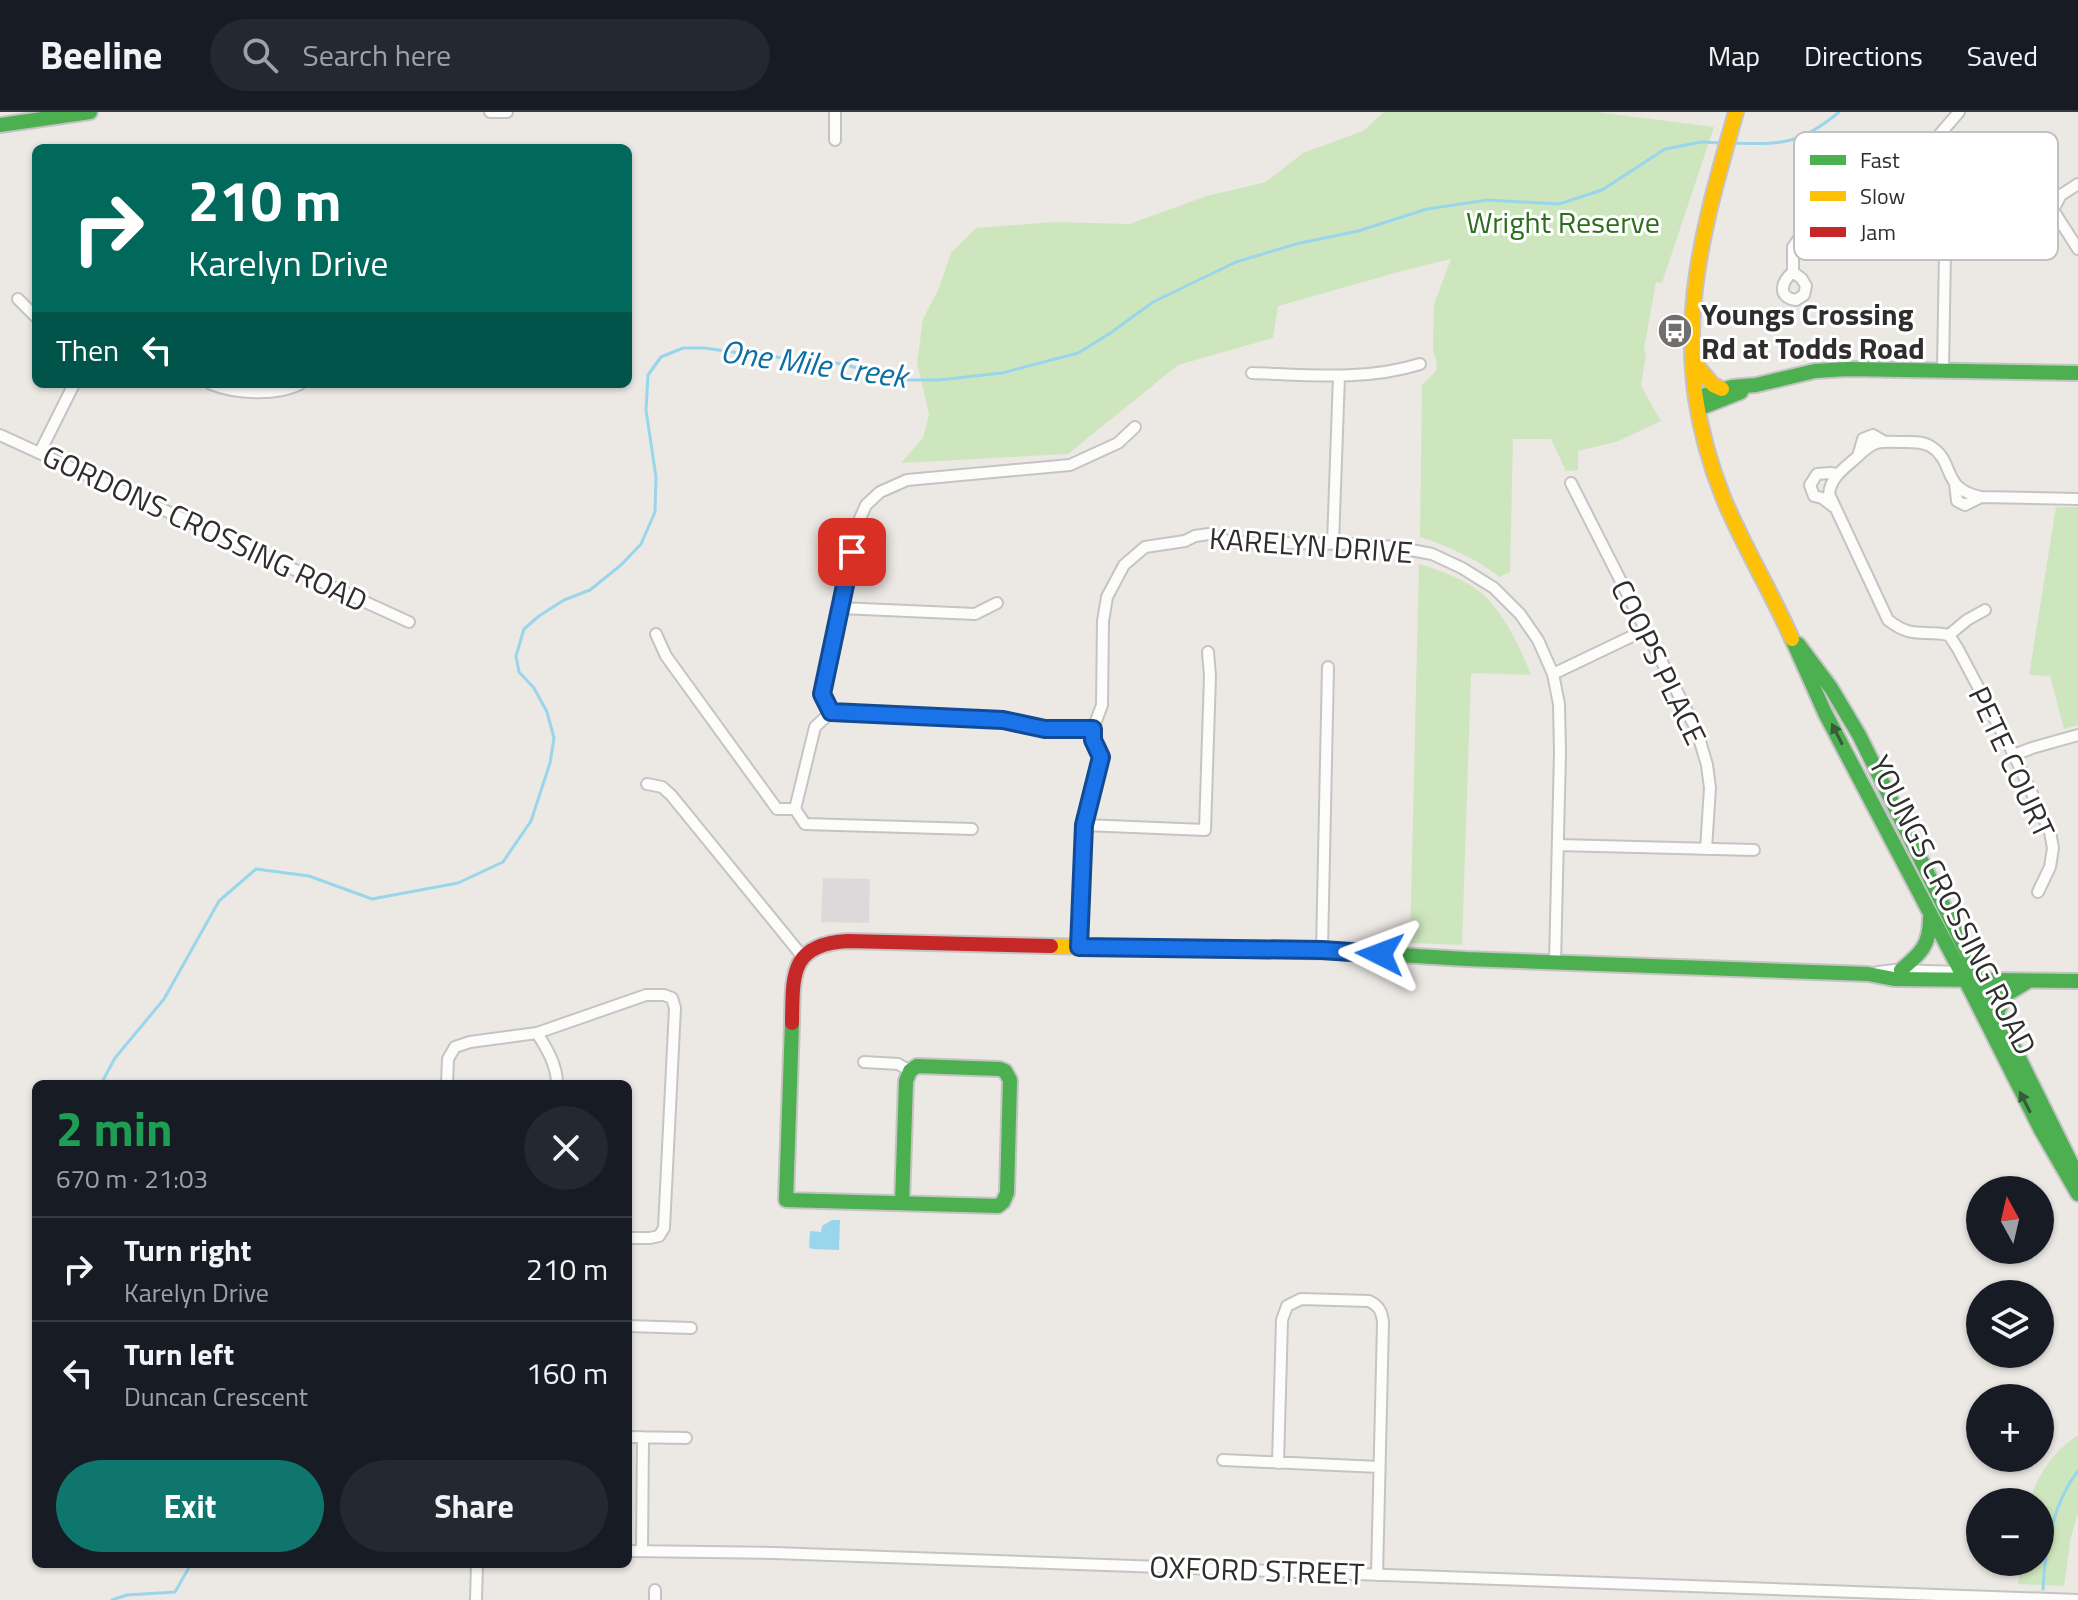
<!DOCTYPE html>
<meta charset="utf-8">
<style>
body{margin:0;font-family:"Titillium Web",sans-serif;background:#242831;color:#f1f3f6;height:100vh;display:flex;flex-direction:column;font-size:30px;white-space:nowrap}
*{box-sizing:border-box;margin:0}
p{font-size:26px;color:#9ea1a6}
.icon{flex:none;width:44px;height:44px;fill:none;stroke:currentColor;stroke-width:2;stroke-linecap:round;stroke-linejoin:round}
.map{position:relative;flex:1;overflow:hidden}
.panel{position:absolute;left:32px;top:968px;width:600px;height:488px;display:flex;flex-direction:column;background:#171b24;border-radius:12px;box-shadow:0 2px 6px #0004}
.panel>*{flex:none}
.banner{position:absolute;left:32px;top:32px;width:600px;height:244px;border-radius:12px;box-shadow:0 2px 6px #0004;background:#00695c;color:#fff;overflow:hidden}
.needle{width:52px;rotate:352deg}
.buttons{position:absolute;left:1966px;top:1064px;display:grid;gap:16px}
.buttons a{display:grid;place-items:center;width:88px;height:88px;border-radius:50%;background:#171b24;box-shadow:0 2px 6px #0004;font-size:40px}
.pin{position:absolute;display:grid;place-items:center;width:68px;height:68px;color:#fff;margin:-34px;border-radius:16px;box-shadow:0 4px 12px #0006}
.me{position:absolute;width:88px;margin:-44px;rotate:273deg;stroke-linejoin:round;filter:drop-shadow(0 0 6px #0008)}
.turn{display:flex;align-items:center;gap:28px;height:168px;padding:0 24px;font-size:36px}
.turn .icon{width:104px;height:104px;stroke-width:2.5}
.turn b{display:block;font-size:56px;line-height:68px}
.then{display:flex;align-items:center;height:76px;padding:0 24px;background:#0003;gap:16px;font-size:30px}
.round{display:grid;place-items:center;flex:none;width:84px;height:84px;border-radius:42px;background:#242831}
.summary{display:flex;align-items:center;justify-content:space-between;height:136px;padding:0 24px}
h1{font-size:48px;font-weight:700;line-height:60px;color:#1e9e55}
.action{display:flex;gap:16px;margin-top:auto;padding:16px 24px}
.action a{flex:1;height:92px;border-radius:48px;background:#0f766e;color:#fff;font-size:32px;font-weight:700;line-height:92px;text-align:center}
.action a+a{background:#242831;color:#f1f3f6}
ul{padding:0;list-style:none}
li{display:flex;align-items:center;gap:24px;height:104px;padding:0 24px;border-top:2px solid #363941}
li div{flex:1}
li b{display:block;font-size:30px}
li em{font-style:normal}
header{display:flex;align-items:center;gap:48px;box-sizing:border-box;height:112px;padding:0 40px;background:#171b24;border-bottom:2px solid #363941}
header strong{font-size:38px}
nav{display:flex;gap:44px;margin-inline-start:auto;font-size:28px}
.search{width:560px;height:72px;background:#242831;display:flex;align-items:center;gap:20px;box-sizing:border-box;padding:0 28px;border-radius:44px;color:#9ea1a6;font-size:30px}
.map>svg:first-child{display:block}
.industrial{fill:#dcd9db}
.green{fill:#cee6be}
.water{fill:#99d6ec}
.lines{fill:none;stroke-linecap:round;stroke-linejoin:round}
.stream{stroke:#99d6ec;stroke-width:3}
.street-casing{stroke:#c5c4c5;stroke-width:14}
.fast-casing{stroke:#c5c4c5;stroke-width:18}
.slow-casing{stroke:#c5c4c5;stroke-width:18}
.jam-casing{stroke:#c5c4c5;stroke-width:18}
.street{stroke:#fcfcfb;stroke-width:10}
.fast{stroke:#4caf50;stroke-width:14}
.slow{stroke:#ffc107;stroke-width:14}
.jam{stroke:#c62828;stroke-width:14}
.oneway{fill:#385b3a}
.route-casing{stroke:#114b97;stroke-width:20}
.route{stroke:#1a73e8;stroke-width:14}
.labels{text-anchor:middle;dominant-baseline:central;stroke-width:6;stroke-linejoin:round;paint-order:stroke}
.park-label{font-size:30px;fill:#2c6e1b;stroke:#fff}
.poi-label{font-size:30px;font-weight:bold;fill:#2e2e2e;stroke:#fff;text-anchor:start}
.street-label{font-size:30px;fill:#2e2e2e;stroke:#fff}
.water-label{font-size:32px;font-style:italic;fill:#0d6fa3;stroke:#fff}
.key{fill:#fff;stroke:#c0c0c0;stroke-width:2}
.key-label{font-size:22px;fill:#2e2e2e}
</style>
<header>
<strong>Beeline</strong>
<div class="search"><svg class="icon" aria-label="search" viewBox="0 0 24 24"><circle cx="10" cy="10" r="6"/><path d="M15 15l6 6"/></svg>Search here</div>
<nav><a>Map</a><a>Directions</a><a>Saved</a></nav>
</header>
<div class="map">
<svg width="2078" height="1488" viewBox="0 0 2078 1488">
<rect width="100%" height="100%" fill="#ece8e4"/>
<path class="industrial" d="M823 766 870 767 869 811 821 810Z"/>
<path class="green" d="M1384 0H1596L1714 15 1662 171 1656 170 1644 237 1646 242 1641 274 1661 309 1616 330 1578 339V358L1566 359 1551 327H1513L1510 460 1500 465C1476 447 1449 434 1420 425L1422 273 1436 259 1437 253 1433 237 1434 192 1451 147 1402 159 1278 194 1273 226 1178 253 1068 342 901 351 923 326 929 302 917 251 923 207 939 176 951 141 976 116 1054 110 1129 112 1207 84 1266 70 1303 41 1363 19Z
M2056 395H2078V613L2064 617 2050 564 2029 563Z
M1419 452C1442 459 1470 469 1487 486 1506 506 1521 537 1531 563L1473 561 1471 563 1462 833 1410 831Z
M2078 1323V1400L2071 1425 2064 1474 2018 1472 2021 1450H2040V1390H2030C2037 1362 2054 1339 2078 1323Z"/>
<path class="water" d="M832 1108H840L839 1138 812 1137 809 1135 810 1119 821 1120 822 1114Z"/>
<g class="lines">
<path class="stream" d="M1732 31C1781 33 1801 32 1839 0
M101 972 115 946 164 887 219 789 256 757 309 764 372 787 458 771 503 750 531 709 550 651 554 626 547 600 534 576 519 560 516 544 524 517 539 504 564 488 590 478 621 453 641 432 655 400 656 365 646 298 648 263 661 245 683 236H704L754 243 844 252 894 268H939L1002 261 1078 241 1109 222 1153 190 1236 150 1296 132 1358 119 1427 97 1487 88 1559 92 1602 78 1665 37 1701 30 1721 31
M2043 1477C2045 1437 2052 1392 2078 1359
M112 1488 127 1483 175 1480 191 1452"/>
<g class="street-casing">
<path id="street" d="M490 0H507
M835 28V0
M2053 98 2078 137
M1945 139 1989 123 2037 96 2053 98 2061 83 2078 72
M1793 160 1802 167 1806 174 1804 183 1796 188C1776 185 1782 169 1793 160V135L1806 116 1824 109 1912 83
M18 187 36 205
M1943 258 1945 139 1941 128 1912 83 1914 63 1916 52 1926 38 1959 0
M1252 261C1308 263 1366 269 1420 252
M211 272C235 282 277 284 300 272
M0 323 409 510
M40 340 74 272
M1859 341 1863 327 1873 323 1883 329
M1571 371 1697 619 1707 653 1710 676 1706 737
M1955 372 1957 389 1965 393 1981 385
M1834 395 1822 386 1814 384 1810 373 1817 362 1830 361 1837 362
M1333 431 1339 264
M840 496 975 502 997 491
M1985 498 1967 508 1949 523C1921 517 1914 528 1888 508L1829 382C1831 363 1847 355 1859 343 1874 329 1879 329 1899 330 1909 330 1921 329 1930 334 1956 349 1940 377 1981 385L2078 387
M656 522 666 544 777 697H795
M1949 523 1958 537 2014 643 2050 720 2053 736 2050 755 2038 780
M1553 562 1645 518
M831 600 1003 608 1045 617H1093
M2014 643 2032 636 2078 623
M647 672 662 675 671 683 803 845
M795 697 815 615 831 600 822 582 858 411 866 393 880 380 907 368 1070 353 1118 331 1135 315
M795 697 805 712 972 717
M1084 713 1205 718 1210 564 1208 540
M1558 733 1754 738
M1079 835 1084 713 1101 645 1093 628V617L1102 593 1103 509 1107 485 1124 453 1145 435 1185 429 1195 424 1209 422 1230 430 1352 432 1395 435 1432 442 1462 456 1494 476 1520 502 1538 528 1553 562 1559 592 1560 640 1555 851
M1322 838 1328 555
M1878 860 1894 858 1961 860
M537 921C547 937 557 953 557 972
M864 950 898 952 905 956
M447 972 448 947 455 935 470 930 537 921 646 883H664L672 886 675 896 664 1116 659 1124 650 1126H628
M628 1214 691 1216
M628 1325 686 1326
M1223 1348 1379 1355
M1278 1351 1282 1208 1287 1194 1301 1187 1369 1189C1379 1194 1382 1199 1383 1211L1377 1463
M628 1439 774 1441 2078 1488
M642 1439 643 1325
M476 1488 477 1452
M655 1488V1478"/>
</g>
<g class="fast-casing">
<path id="fast" d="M0 13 90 0
M1696 286 1732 275 1756 273 1815 259 1847 257 2078 261
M1698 297 1741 280
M1792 527 1825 601 1972 881 2041 1018 2078 1082
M1798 532 1831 576 1859 623 2078 1065
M1350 840 1466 847 1868 862 1894 867 2078 869
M1901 858C1921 841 1930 833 1930 806
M1998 898 2007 882 2027 870
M792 911 786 1088 998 1094 1003 1090 1007 1081 1010 968 1005 959 1000 957 917 954 910 959 906 969 902 1091"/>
</g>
<g class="slow-casing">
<path id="slow" d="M1736 0C1696 139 1667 244 1723 385 1743 434 1771 479 1792 527
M1692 248 1713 273 1722 277
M1051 834 1350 840"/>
</g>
<g class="jam-casing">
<path id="jam" d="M792 911C793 864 789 832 848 829L1051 834"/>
</g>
<use href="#street" class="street"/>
<use href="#fast" class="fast"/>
<use href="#slow" class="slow"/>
<use href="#jam" class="jam"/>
</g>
<defs><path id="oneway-solid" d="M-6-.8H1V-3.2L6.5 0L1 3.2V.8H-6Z" transform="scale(2)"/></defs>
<g class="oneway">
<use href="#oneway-solid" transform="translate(1837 622) rotate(-117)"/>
<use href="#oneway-solid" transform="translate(2025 990) rotate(-117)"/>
</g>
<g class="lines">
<g class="route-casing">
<path id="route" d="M852 440 822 582 831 600 1003 608 1045 617H1093V628L1101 645 1084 713 1079 835 1322 838 1380 842"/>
</g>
<use href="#route" class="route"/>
</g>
<defs>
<g id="bus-disc" transform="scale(1.8)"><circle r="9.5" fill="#706f6e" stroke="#fff"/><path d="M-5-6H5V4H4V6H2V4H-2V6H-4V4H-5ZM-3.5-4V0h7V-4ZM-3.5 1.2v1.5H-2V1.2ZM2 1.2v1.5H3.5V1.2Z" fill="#fff"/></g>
</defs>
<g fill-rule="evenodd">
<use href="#bus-disc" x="1675" y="219"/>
</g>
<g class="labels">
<g class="park-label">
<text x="1563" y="110">Wright Reserve</text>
</g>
<g class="poi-label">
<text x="1701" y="202">Youngs Crossing<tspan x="1701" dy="34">Rd at Todds Road</tspan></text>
</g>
<g class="street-label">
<text transform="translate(205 416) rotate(25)">GORDONS CROSSING ROAD</text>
<text transform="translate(1311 433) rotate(4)">KARELYN DRIVE</text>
<text transform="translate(1659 550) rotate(64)">COOPS PLACE</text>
<text transform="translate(2012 650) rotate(65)">PETE COURT</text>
<text transform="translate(1953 793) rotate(63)">YOUNGS CROSSING ROAD</text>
<text transform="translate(1257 1458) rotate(2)">OXFORD STREET</text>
</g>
<g class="water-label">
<text transform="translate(814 251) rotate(8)">One Mile Creek</text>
</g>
</g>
<rect x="1794" y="20" width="264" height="128" rx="12" class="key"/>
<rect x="1810" y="43" width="36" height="10" fill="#4caf50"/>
<rect x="1810" y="79" width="36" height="10" fill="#ffc107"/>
<rect x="1810" y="115" width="36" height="10" fill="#c62828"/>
<g class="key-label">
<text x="1860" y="56">Fast</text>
<text x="1860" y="92">Slow</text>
<text x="1860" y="128">Jam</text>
</g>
</svg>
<div class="buttons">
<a><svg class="needle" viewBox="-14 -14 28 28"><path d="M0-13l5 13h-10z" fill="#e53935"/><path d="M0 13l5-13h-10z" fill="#9ea1a6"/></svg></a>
<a><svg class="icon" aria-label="layers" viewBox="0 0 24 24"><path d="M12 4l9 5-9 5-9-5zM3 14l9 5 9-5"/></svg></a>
<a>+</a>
<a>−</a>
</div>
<div class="pin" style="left:852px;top:440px;background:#d93025"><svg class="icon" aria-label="arrive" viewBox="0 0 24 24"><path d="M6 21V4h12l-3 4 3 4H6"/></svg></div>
<svg class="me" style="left:1380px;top:842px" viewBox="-20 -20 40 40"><path d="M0-17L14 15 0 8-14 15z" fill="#1a73e8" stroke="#fff" stroke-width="4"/></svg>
<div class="banner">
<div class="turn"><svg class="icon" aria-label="right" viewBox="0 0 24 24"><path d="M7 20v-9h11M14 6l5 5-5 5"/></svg><div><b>210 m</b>Karelyn Drive</div></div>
<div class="then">Then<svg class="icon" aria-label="left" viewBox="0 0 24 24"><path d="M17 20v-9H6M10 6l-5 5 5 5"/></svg></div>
</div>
<section class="panel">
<div class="summary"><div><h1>2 min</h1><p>670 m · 21:03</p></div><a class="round"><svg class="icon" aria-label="close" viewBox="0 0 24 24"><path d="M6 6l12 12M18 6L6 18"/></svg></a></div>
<ul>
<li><svg class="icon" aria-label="right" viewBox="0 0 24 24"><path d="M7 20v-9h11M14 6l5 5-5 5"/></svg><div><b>Turn right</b><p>Karelyn Drive</p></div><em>210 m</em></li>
<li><svg class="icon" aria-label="left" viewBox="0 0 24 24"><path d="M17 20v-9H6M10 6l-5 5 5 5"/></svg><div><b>Turn left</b><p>Duncan Crescent</p></div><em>160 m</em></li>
</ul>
<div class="action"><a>Exit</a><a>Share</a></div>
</section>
</div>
